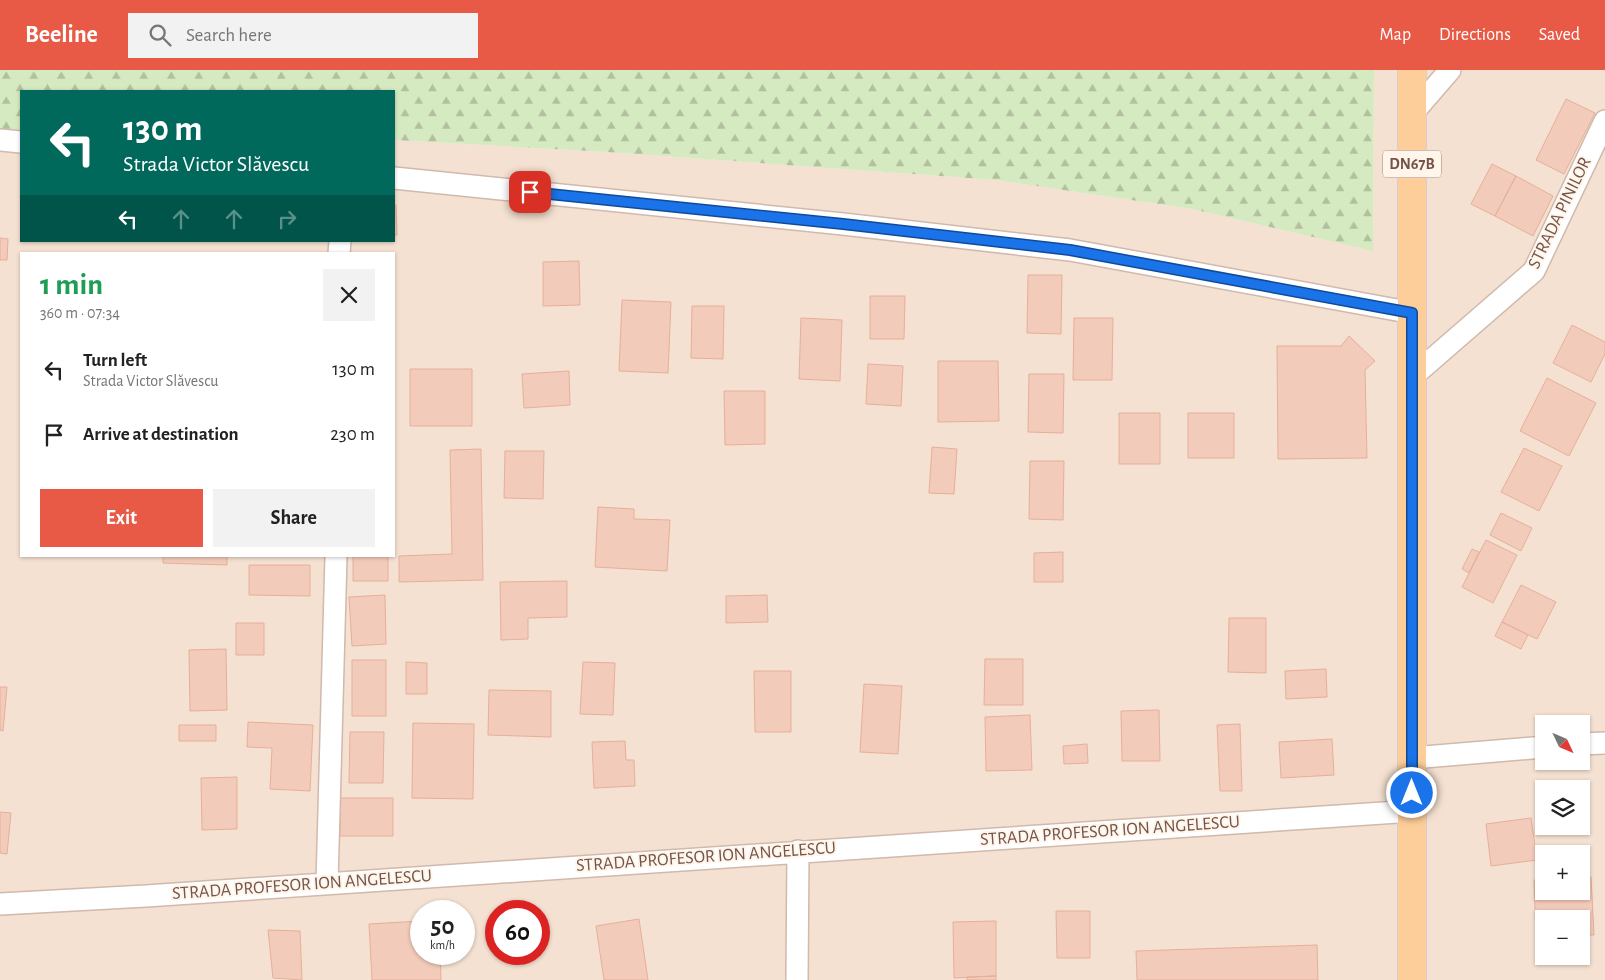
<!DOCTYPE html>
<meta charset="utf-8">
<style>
body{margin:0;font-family:"Alegreya Sans",sans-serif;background:#f2f2f2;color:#222;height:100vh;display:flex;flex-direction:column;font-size:19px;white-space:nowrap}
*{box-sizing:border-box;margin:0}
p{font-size:16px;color:#767676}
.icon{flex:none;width:28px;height:28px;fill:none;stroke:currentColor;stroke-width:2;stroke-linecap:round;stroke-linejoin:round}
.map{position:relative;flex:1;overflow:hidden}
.panel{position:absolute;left:20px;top:182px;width:375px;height:305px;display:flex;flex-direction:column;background:#fff;border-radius:0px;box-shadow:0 1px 4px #0004}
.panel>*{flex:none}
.banner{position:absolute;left:20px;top:20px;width:375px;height:152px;border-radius:0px;box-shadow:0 1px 4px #0004;background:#00695c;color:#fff;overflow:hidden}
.needle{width:32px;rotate:134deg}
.buttons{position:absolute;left:1535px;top:645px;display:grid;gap:10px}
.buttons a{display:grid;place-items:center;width:55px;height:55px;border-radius:0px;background:#fff;box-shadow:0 1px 4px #0004;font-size:25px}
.speed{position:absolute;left:410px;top:830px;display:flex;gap:10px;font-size:25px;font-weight:700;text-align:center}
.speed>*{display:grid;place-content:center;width:65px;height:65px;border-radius:50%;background:#fff;box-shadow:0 1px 4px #0004;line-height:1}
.speed small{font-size:12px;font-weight:400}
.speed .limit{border:8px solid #d22;background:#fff;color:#111}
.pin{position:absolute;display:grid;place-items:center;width:42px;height:42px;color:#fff;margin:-21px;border-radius:10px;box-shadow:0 2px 8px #0006}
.me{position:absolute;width:55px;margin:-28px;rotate:0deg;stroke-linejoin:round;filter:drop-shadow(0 0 4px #0008)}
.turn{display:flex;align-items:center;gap:18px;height:105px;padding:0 20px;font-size:22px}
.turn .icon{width:65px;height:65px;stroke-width:2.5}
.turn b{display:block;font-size:35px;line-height:42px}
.lanes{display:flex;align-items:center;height:48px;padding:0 20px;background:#0003;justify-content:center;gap:25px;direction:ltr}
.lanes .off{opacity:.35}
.round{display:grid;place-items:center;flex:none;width:52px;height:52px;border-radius:0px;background:#f2f2f2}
.overview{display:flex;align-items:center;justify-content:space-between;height:85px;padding:0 20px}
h1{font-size:30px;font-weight:700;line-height:38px;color:#1e9e55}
.cta{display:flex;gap:10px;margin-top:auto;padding:10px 20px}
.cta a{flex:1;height:58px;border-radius:0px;background:#e95a46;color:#fff;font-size:20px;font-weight:700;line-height:58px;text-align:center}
.cta a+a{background:#f2f2f2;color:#222}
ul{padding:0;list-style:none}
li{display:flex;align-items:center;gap:15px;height:65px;padding:0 20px}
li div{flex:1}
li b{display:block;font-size:19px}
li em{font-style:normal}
header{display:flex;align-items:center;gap:30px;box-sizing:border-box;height:70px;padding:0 25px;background:#e95a46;color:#fff}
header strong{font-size:24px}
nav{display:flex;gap:28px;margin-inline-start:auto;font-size:18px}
.search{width:350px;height:45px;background:#f2f2f2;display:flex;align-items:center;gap:12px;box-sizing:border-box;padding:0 18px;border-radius:0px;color:#767676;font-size:19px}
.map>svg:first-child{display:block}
.residential{fill:#f4e1d1;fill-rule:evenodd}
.forest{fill:url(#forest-firs)}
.building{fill:#f3cbba;stroke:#e6af9a}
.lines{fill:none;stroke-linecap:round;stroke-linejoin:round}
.minor-casing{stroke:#d0b9ad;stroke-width:24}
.primary-casing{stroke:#d8cfcc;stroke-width:30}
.minor{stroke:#fff;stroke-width:21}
.primary{stroke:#fdce9a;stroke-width:28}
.route-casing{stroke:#114b97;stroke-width:12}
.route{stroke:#1a73e8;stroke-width:9}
.labels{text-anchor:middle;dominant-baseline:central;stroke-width:4;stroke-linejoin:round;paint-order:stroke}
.shield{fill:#fff5ea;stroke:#9e8479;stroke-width:1}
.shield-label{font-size:16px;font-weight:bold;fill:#755449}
.street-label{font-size:18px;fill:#755449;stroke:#fff5ea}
</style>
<header>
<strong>Beeline</strong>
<div class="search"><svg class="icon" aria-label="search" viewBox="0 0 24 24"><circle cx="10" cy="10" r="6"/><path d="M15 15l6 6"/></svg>Search here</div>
<nav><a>Map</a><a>Directions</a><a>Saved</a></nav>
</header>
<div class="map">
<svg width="1605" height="910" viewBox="0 0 1605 910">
<defs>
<pattern id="forest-firs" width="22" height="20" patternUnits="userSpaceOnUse" patternTransform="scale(1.25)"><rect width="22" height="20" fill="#d6eac1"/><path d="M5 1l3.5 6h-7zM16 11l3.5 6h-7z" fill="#b2c09f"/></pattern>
</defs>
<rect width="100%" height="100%" fill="#fdf0e3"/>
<path class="residential" d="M1374 0H1605V910H0V63L21 62V171H394V70L607 82 996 110 1192 139 1373 181ZM21 184H394V486H21ZM1544 654H1581V691H1544ZM1544 719H1581V756H1544ZM1544 784H1581V821H1544ZM421 841H464V884H421ZM496 841H539V884H496ZM1544 849H1581V886H1544Z"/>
<path class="forest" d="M0 0H1374L1373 181 1192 139 996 110 607 82 394 70V21H21V62L0 63Z"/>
<path class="building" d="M1566 29 1595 43 1564 104 1536 90Z
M1492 94 1516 106 1495 146 1471 134Z
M1516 106 1553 126 1533 166 1495 146Z
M394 135H396L397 165H394Z
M0 168 8 169 7 190H0Z
M579 191 580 235 543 236V192Z
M1028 205H1062L1061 264 1027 263Z
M870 226H905L904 269H870Z
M622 230 671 232 668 303 619 301Z
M692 236H724L723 289 691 288Z
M801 248 842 250 840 311 799 309Z
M1074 248H1113L1112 310H1073Z
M1572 255 1605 272V284L1591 312 1553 293Z
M1349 266 1375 291 1365 300 1367 388 1278 389 1277 276H1341Z
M938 291H998L999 351 938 352Z
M868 294 903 296 901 336 866 334Z
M410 299H472V356H410Z
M569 301 570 335 524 338 522 304Z
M1029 304H1064L1063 363 1028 362Z
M1547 308 1596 333 1569 386 1520 361Z
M724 321H765V374L725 375Z
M1119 343H1160V394H1119Z
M1188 343H1234V388H1188Z
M932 377 957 379 954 424 929 423Z
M1524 378 1562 396 1539 441 1501 422Z
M481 379 483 510 399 512V486L452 484 450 380Z
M505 381H544L543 429 504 428Z
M1030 391H1064L1063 450 1029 449Z
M598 437 634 439V449L670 450 667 501 595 497Z
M1501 443 1532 458 1521 481 1490 465Z
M1486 470 1517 485 1493 533 1462 517Z
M1472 479 1479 482 1469 503 1462 499Z
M1063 482V512H1034V483Z
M163 486H227V495L163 493Z
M353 486H388V511H353Z
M249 495H310V526L249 525Z
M567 511V547L528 548V569L501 570 500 512Z
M1521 515 1556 532 1537 569 1502 552Z
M385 525 386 574 352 576 349 527Z
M767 525 768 552 726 553V526Z
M1229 548H1266V603L1228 602Z
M1502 552 1528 565 1521 579 1495 566Z
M236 553H264V585H236Z
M226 579 227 640 190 641 189 580Z
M985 589H1023V635H984Z
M352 590H386V646H352Z
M406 592 427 593V624H406Z
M583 592 615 593 613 645 580 644Z
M1326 599 1327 627 1286 629 1285 601Z
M754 601H791V662H755Z
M864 614 902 616 898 684 860 682Z
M0 617H7L3 661 0 660Z
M489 620 551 621V667L488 665Z
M1159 640 1160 691H1122L1121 641Z
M1030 645 1032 700 986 701 985 647Z
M248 652 313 655 310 721 270 719 272 678 247 677Z
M413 653 474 654 473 729 412 728Z
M1240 654 1242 721H1220L1217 655Z
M179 655H216V671H179Z
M350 662H384L383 713H349Z
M1332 669 1334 705 1281 708 1279 672Z
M625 671 626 690H634L635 716 594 718 592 672Z
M1087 674 1088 693 1064 694 1063 676Z
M237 707V759L202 760 201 708Z
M1574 711V719H1544L1542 756 1539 714Z
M340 728H393V766H340Z
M0 742 11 743 7 784 0 783Z
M1531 748 1537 790 1491 796 1486 754Z
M1581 807H1591L1594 865H1581V849H1544V867H1536L1534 810 1544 809V821H1581Z
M1056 841H1090V888H1057Z
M639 849 648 910H604L596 856Z
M421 851V884H440L441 910H372L369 854Z
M996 851V906L954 908 953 852Z
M268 860 300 861 302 910 273 908Z
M1317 875 1318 910H1137L1136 881Z
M996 906V910H967V907Z"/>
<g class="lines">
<g class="minor-casing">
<path id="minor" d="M1412 44 1450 0
M0 70 21 72
M394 108 843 154 1070 180 1413 243
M339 184 340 171
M1413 306 1534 201 1605 51
M1581 674 1605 673
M1412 688 1544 677
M327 813 336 486
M0 834 146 826 1413 741
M797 910 798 781"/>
</g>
<g class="primary-casing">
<path id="primary" d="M1412 910V0"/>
</g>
<use href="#minor" class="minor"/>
<use href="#primary" class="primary"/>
</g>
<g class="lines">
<g class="route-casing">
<path id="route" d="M530 122 843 154 1070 180 1412 243V723"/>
</g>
<use href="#route" class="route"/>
</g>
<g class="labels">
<rect class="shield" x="1383" y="80.5" width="58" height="27" rx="4"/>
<g class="shield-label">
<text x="1412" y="94">DN67B</text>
</g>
<g class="street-label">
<text transform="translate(1560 143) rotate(-64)">STRADA PINILOR</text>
<text transform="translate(1110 761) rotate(-4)">STRADA PROFESOR ION ANGELESCU</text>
<text transform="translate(706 787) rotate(-4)">STRADA PROFESOR ION ANGELESCU</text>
<text transform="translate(302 815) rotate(-4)">STRADA PROFESOR ION ANGELESCU</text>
</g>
</g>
</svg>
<div class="buttons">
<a><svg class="needle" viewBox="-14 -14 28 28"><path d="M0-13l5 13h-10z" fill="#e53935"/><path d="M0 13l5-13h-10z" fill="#767676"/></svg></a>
<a><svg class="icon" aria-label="layers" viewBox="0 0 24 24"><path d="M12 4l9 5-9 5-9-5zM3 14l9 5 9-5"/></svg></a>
<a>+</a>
<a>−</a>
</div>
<div class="speed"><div>50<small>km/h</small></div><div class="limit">60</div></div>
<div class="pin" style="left:530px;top:122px;background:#d93025"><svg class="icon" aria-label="arrive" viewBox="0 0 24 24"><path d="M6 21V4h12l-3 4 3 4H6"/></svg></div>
<svg class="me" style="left:1412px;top:723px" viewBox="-20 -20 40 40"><circle r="17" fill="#1a73e8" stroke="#fff" stroke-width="3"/><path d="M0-11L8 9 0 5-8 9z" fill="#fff"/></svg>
<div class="banner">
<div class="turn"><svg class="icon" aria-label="left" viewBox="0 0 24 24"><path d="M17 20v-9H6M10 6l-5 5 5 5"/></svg><div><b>130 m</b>Strada Victor Slăvescu</div></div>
<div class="lanes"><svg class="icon" aria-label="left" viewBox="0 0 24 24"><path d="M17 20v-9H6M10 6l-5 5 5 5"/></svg><svg class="icon off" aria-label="ahead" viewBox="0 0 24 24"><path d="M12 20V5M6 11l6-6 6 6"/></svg><svg class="icon off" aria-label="ahead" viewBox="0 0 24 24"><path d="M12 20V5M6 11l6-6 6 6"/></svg><svg class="icon off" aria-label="right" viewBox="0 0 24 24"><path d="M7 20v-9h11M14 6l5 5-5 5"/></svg></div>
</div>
<section class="panel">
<div class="overview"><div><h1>1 min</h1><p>360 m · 07:34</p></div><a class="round"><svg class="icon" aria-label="close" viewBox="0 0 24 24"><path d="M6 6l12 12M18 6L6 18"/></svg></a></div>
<ul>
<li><svg class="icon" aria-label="left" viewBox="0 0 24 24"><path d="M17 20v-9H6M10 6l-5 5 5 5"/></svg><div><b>Turn left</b><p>Strada Victor Slăvescu</p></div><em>130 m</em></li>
<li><svg class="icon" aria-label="arrive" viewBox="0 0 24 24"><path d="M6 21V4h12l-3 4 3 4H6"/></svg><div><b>Arrive at destination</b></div><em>230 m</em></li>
</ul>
<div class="cta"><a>Exit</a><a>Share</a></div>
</section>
</div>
